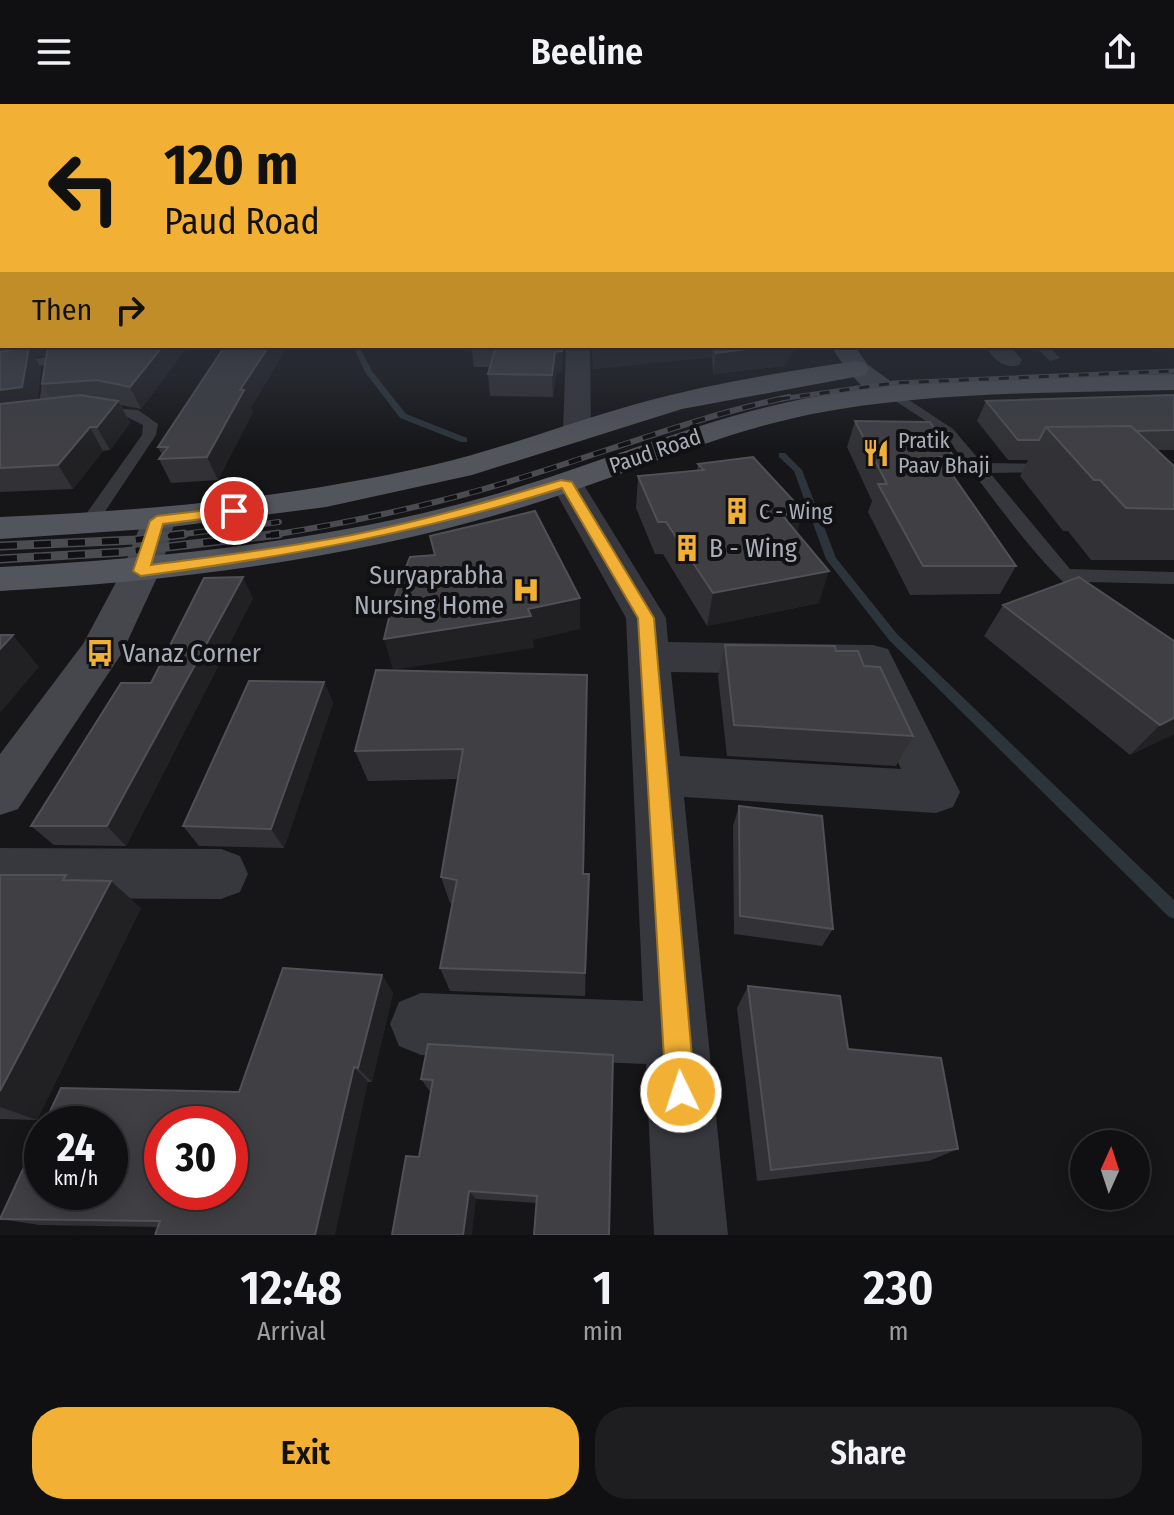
<!DOCTYPE html>
<style>
body{margin:0;font-family:"Fira Sans Condensed",sans-serif;background:#1e1e20;color:#f1f3f6;height:100vh;display:flex;flex-direction:column;font-size:30px;white-space:nowrap}
*{box-sizing:border-box;margin:0}
p{font-size:26px;color:#9c9d9f}
.icon{flex:none;width:44px;height:44px;fill:none;stroke:currentColor;stroke-width:2;stroke-linecap:round;stroke-linejoin:round}
.map{position:relative;height:1131px;overflow:hidden}
.drawer{display:flex;flex-direction:column;background:#101012;flex:1}
.drawer>*{flex:none}
.hud{position:absolute;left:0px;top:0px;width:1174px;height:244px;box-shadow:0 4px 20px #0003,0 0 0 2px #303032;background:#f2b134;color:#111;overflow:hidden}
.needle{width:52px;rotate:3deg}
.controls{position:absolute;left:1070px;top:1026px;display:grid;gap:16px}
.controls a{display:grid;place-items:center;width:80px;height:80px;border-radius:50%;background:#101012;box-shadow:0 4px 20px #0003,0 0 0 2px #303032;font-size:40px}
.speed{position:absolute;left:24px;top:1002px;display:flex;gap:16px;font-size:40px;font-weight:700;text-align:center}
.speed>*{display:grid;place-content:center;width:104px;height:104px;border-radius:50%;background:#101012;box-shadow:0 4px 20px #0003,0 0 0 2px #303032;line-height:1}
.speed small{font-size:20px;font-weight:400}
.speed .limit{border:12px solid #d22;background:#fff;color:#111}
.pin{position:absolute;display:grid;place-items:center;width:68px;height:68px;color:#fff;margin:-34px;border:4px solid #fff;border-radius:50%;box-shadow:0 2px 8px #0007}
.me{position:absolute;width:88px;margin:-44px;rotate:356deg;stroke-linejoin:round;filter:drop-shadow(0 0 6px #0008)}
.turn{display:flex;align-items:center;gap:28px;height:168px;padding:0 32px;font-size:36px}
.turn .icon{width:104px;height:104px;stroke-width:2.5}
.turn b{display:block;font-size:56px;line-height:68px}
.then{display:flex;align-items:center;height:76px;padding:0 32px;background:#0003;gap:16px;font-size:30px}
.eta{display:flex;justify-content:space-evenly;align-items:center;height:136px;text-align:center}
.eta b{font-size:48px;font-weight:600;line-height:56px}
.button{display:flex;gap:16px;margin-top:auto;padding:16px 32px}
.button a{flex:1;height:92px;border-radius:32px;background:#f2b134;color:#111;font-size:32px;font-weight:600;line-height:92px;text-align:center}
.button a+a{background:#1e1e20;color:#f1f3f6}
header{display:flex;justify-content:space-between;align-items:center;height:104px;padding:0 32px;background:#101012;font-size:36px;font-weight:600}
.map>svg:first-child{display:block}
.lines{fill:none;stroke-linecap:round;stroke-linejoin:round}
.stream{fill:#2c353c;fill-rule:evenodd}
.lane{fill:#37383d;fill-rule:evenodd}
.street{fill:#37383d;fill-rule:evenodd}
.secondary{fill:#45474d;fill-rule:evenodd}
.primary{fill:#53555c;fill-rule:evenodd}
.rail-far2-casing{stroke:#4a4c52;stroke-width:5}
.rail-far1-casing{stroke:#4a4c52;stroke-width:6}
.rail-casing{stroke:#4a4c52;stroke-width:9}
.rail-far2{stroke:#111113;stroke-width:3;stroke-dasharray:10;stroke-linecap:butt}
.rail-far1{stroke:#111113;stroke-width:4;stroke-dasharray:13;stroke-linecap:butt}
.rail{stroke:#111113;stroke-width:6;stroke-dasharray:17;stroke-linecap:butt}
.wall{fill:#323236;fill-rule:evenodd}
.shaded-wall{fill:#212124}
.building{fill:#3f3f44;stroke:#4f5156;stroke-width:2;fill-rule:evenodd}
.route{fill:#f2b134;stroke:#9d7322;stroke-width:2}
.labels{text-anchor:middle;dominant-baseline:central;stroke-width:8;stroke-linejoin:round;paint-order:stroke}
.far-poi-label{font-size:22px;fill:#a8adb8;stroke:#111113;text-anchor:start}
.far-street-label{font-size:22px;fill:#a8adb8;stroke:#111113}
.poi-label{font-size:26px;fill:#a8adb8;stroke:#111113;text-anchor:start}
</style>
<header><svg class="icon" aria-label="menu" viewBox="0 0 24 24"><path d="M4 6h16M4 12h16M4 18h16"/></svg>Beeline<svg class="icon" aria-label="share" viewBox="0 0 24 24"><path d="M12 15V3M7 8l5-5 5 5M5 13v7h14v-7"/></svg></header>
<div class="map">
<svg width="1174" height="1131" viewBox="0 0 1174 1131">
<rect width="100%" height="100%" fill="#161618"/>
<g class="lines">
<path class="stream" d="M353 242H359L372 267 406 310 467 334V338H461L400 314 365 268Z
M779 349H785L802 366 836 454 897 530 1174 796V815L1168 812 889 536 826 455 794 367 779 353Z"/>
<path class="lane" d="M1035 242H1048L1060 254 1050 257Z
M52 252 58 256 51 313 44 317 37 313 45 261 0 269V261Z
M894 286 953 325 982 359 1058 360 1060 363 1052 368 990 369 1070 465 1174 468V480L1087 478 1103 492 1100 497C1065 506 971 360 944 332 929 317 907 305 889 293L887 290Z
M96 303 138 306 158 320 156 331 94 424 88 425 79 420 142 331 143 321 125 312 91 310 89 307Z"/>
<path class="street" d="M566 242H590L591 329 587 335 577 338 567 335 563 329Z
M985 242H1010L1022 256 1019 261C1002 265 994 255 985 242Z
M566 369 577 371 582 378 666 514 668 538 873 541 888 545 960 688 953 703 936 709 684 693 728 1131H654L646 960 421 951 399 942 390 920 399 898 421 889 643 897 626 514 550 378 555 371ZM671 568 859 571 901 665 680 652Z
M0 744 221 745 240 752 248 770 240 788 221 795 0 794Z"/>
<path class="secondary" d="M831 242H855L867 260 908 290 904 296C872 304 845 265 831 242Z
M157 406 169 410 175 417 160 467 122 549 18 705 0 711V650L83 540 122 467 145 410Z"/>
<path class="primary" d="M856 257 865 259 869 265 865 271 682 305 472 371 326 403 163 424 0 435V413C146 407 290 394 433 361 502 345 568 319 636 300 708 280 782 268 856 257Z
M1174 270V286C1054 289 931 287 812 310 709 331 613 377 513 406 346 456 173 477 0 487V463C165 454 330 437 489 392 598 361 701 314 813 293 932 271 1054 273 1174 270Z"/>
<g class="rail-far2-casing">
<path id="rail-far2" d="M780 295 894 279 1174 267"/>
</g>
<g class="rail-far1-casing">
<path id="rail-far1" d="M168 432 279 418
M266 432C355 418 442 399 527 372 614 345 699 312 789 293"/>
</g>
<g class="rail-casing">
<path id="rail" d="M0 442 135 436 184 430
M0 455 124 448 279 430"/>
</g>
<use href="#rail-far2" class="rail-far2"/>
<use href="#rail-far1" class="rail-far1"/>
<use href="#rail" class="rail"/>
</g>
<path class="wall" d="M0 189 2 242H188L141 305 121 301 130 319 110 346 103 347 73 385 0 388ZM47 251 42 280 51 294 37 296 41 265 35 253Z
M471 242H563L562 268 556 269 553 293 490 292 488 270 490 263H474Z
M592 242H796L784 262 713 270 712 253 593 265Z
M1174 291V346H1157L1174 362V456H1091L1068 427H1063L1020 372 1028 356H1008L977 317 986 297Z
M251 304 253 308 218 376 171 379 159 355 162 351 158 343Z
M855 317 954 353 948 365 1016 462 1000 490 910 491 868 408 872 397 847 343Z
M698 360 797 428 819 499 707 522 663 450H655L636 404 638 372 697 367Z
M253 494 126 742 54 741 31 722Z
M1003 501 1174 537V630L1130 651 984 532Z
M725 541 836 547 864 562 913 632 896 662 727 652 718 572Z
M587 571 584 770H589V796L585 892 450 887 440 864 452 800 450 799 441 773 458 675 368 677 355 647Z
M324 578 333 599 284 744 199 742 183 722Z
M739 702 833 825 822 842 734 830 733 722Z
M0 771 73 776 141 804 37 1016 0 1015Z
M382 871 393 889 372 978H368L158 1123 39 1121 0 1115 239 988Z
M748 882 848 945 958 1045 929 1057 757 1077 737 904Z
M428 940 609 1131 537 1099 476 1095 419 1053 431 989 421 975Z"/>
<path class="shaded-wall" d="M0 235H2V242H49L54 250 35 253 41 265 35 305 0 311Z
M163 242H188L141 305 130 283Z
M269 242H288L251 304 253 308 218 376 207 353 240 286Z
M562 242H563L562 268 556 269 553 293 552 271 555 248Z
M612 242H713L712 253 593 265V244Z
M773 242H796L784 262 713 270 716 249Z
M118 297 130 319 110 346 97 323Z
M90 323 103 347 73 385 58 361Z
M803 407 794 440 782 411Z
M829 467 819 499 707 522 713 489Z
M243 473 253 494 126 742 107 722Z
M580 494V525L533 536 534 544 393 566 384 535Z
M13 531 39 563 0 609V545Z
M324 578 333 599 284 744 271 725Z
M1174 614V630L1130 651 1160 621Z
M589 770V796L585 892V869Z
M111 777 141 804 37 1016 0 1003V987Z
M382 871 393 889 372 978 358 964Z
M354 963 368 978 335 1131H315Z
M469 1087 476 1095 472 1131H463Z"/>
<path class="building" d="M0 189H2V235H0Z
M48 242H163L130 283 96 276 42 280Z
M225 242H269L240 286H244L207 353 159 355 168 343H158Z
M496 242H562V247L555 248 552 271 488 270Z
M715 242H773L716 249Z
M29 243 22 283 0 286V248Z
M80 291 118 297 97 323H90L58 361 0 364V300Z
M1174 291V326L1136 327 1131 322 1046 323 1039 336H1018L986 297Z
M855 317 930 318 954 353H940L1016 462H923L878 380H887Z
M1131 322 1174 362V405L1126 404 1100 376H1094L1046 323Z
M753 353 803 407 782 411 829 467 713 489 666 418H658L638 372 704 366 698 360Z
M535 407 580 494 528 505 531 512 384 535 393 497 410 453 435 451 430 432Z
M243 473 107 722H31L121 579H151L204 474Z
M1079 473 1174 537V614L1160 621 1003 501Z
M0 531H13L0 545Z
M725 541 835 542 836 547H858L864 562 880 563 913 632 734 621Z
M376 566 587 571 583 770H589L585 869 440 864 457 776 441 773 463 645 355 647Z
M249 577 324 578 271 725 183 722Z
M739 702 822 712 833 825 740 812Z
M0 771H66L63 776 111 777 0 987Z
M283 864 382 871 358 964 354 963 315 1131H155L160 1117 0 1115 42 1024V1088H110V1020H44L61 984 239 988ZM162 1020H230V1088H162Z
M748 882 840 892 848 945 941 954 958 1045 771 1066Z
M428 940 613 951 609 1131H534L537 1092 469 1087 463 1131H392L406 1052 419 1053 433 976 421 975Z"/>
<linearGradient id="sky" x2="0" y2="1"><stop stop-color="#0c0c0d"/><stop offset="0.54" stop-color="#363c48"/><stop offset="1" stop-color="#363c48" stop-opacity="0"/></linearGradient>
<rect width="1174" height="347" fill="url(#sky)"/>
<path class="route" d="M561 376 572 378 654 514 695 988 691 998 681 1002 670 998 666 988 638 514 562 384C422 428 286 453 141 472L133 467 150 417 157 412 234 403 241 407 234 411 163 420 151 461C218 452 285 444 352 431 422 417 492 397 561 376Z"/>
<defs>
<g id="restaurant-bare" transform="scale(2.16)"><path d="M-5-6h1v4h1v-4h1v4h1v-4h1v5L-1.5 .5V6h-2V.5L-5-1ZM5-6V6H3V1.5H1.5Q1.5-4 5-6Z" fill="#f2b134" stroke="#111113" stroke-width="2.5" paint-order="stroke"/></g>
<g id="building-bare" transform="scale(2.16)"><path d="M-4-6H4V6H1V3H-1V6H-4ZM-2.5-4.3h1.7v1.8h-1.7ZM.8-4.3h1.7v1.8H.8ZM-2.5-1h1.7V.8h-1.7ZM.8-1h1.7V.8H.8Z" fill="#f2b134" stroke="#111113" stroke-width="2.5" paint-order="stroke"/></g>
<g id="hospital-bare" transform="scale(2.16)"><path d="M-5-5h3v3.5h4V-5h3V5h-3V1.5h-4V5h-3Z" fill="#f2b134" stroke="#111113" stroke-width="2.5" paint-order="stroke"/></g>
<g id="bus-bare" transform="scale(2.16)"><path d="M-5-6H5V4H4V6H2V4H-2V6H-4V4H-5ZM-3.5-4V0h7V-4ZM-3.5 1.2v1.5H-2V1.2ZM2 1.2v1.5H3.5V1.2Z" fill="#f2b134" stroke="#111113" stroke-width="2.5" paint-order="stroke"/></g>
</defs>
<g fill-rule="evenodd">
<use href="#restaurant-bare" x="876" y="349"/>
<use href="#building-bare" x="737" y="407"/>
<use href="#building-bare" x="687" y="444"/>
<use href="#hospital-bare" x="526" y="486"/>
<use href="#bus-bare" x="100" y="549"/>
</g>
<g class="labels">
<g class="far-poi-label">
<text x="898" y="336">Pratik<tspan x="898" dy="25">Paav Bhaji</tspan></text>
<text x="759" y="407">C - Wing</text>
</g>
<g class="far-street-label">
<text transform="translate(655 347) rotate(-19)">Paud Road</text>
</g>
<g class="poi-label">
<text x="709" y="444">B - Wing</text>
<text x="504" y="471" text-anchor="end">Suryaprabha<tspan x="504" dy="30">Nursing Home</tspan></text>
<text x="122" y="549">Vanaz Corner</text>
</g>
</g>
</svg>
<div class="controls">
<a><svg class="needle" viewBox="-14 -14 28 28"><path d="M0-13l5 13h-10z" fill="#e53935"/><path d="M0 13l5-13h-10z" fill="#9c9d9f"/></svg></a>
</div>
<div class="speed"><div>24<small>km/h</small></div><div class="limit">30</div></div>
<div class="pin" style="left:234px;top:407px;background:#d93025"><svg class="icon" aria-label="arrive" viewBox="0 0 24 24"><path d="M6 21V4h12l-3 4 3 4H6"/></svg></div>
<svg class="me" style="left:681px;top:988px" viewBox="-20 -20 40 40"><circle r="17" fill="#f2b134" stroke="#fff" stroke-width="3"/><path d="M0-11L8 9 0 5-8 9z" fill="#fff"/></svg>
<div class="hud">
<div class="turn"><svg class="icon" aria-label="left" viewBox="0 0 24 24"><path d="M17 20v-9H6M10 6l-5 5 5 5"/></svg><div><b>120 m</b>Paud Road</div></div>
<div class="then">Then<svg class="icon" aria-label="right" viewBox="0 0 24 24"><path d="M7 20v-9h11M14 6l5 5-5 5"/></svg></div>
</div>
</div>
<section class="drawer">
<div class="eta">
<div><b>12:48</b><p>Arrival</p></div>
<div><b>1</b><p>min</p></div>
<div><b>230</b><p>m</p></div>
</div>
<div class="button"><a>Exit</a><a>Share</a></div>
</section>
